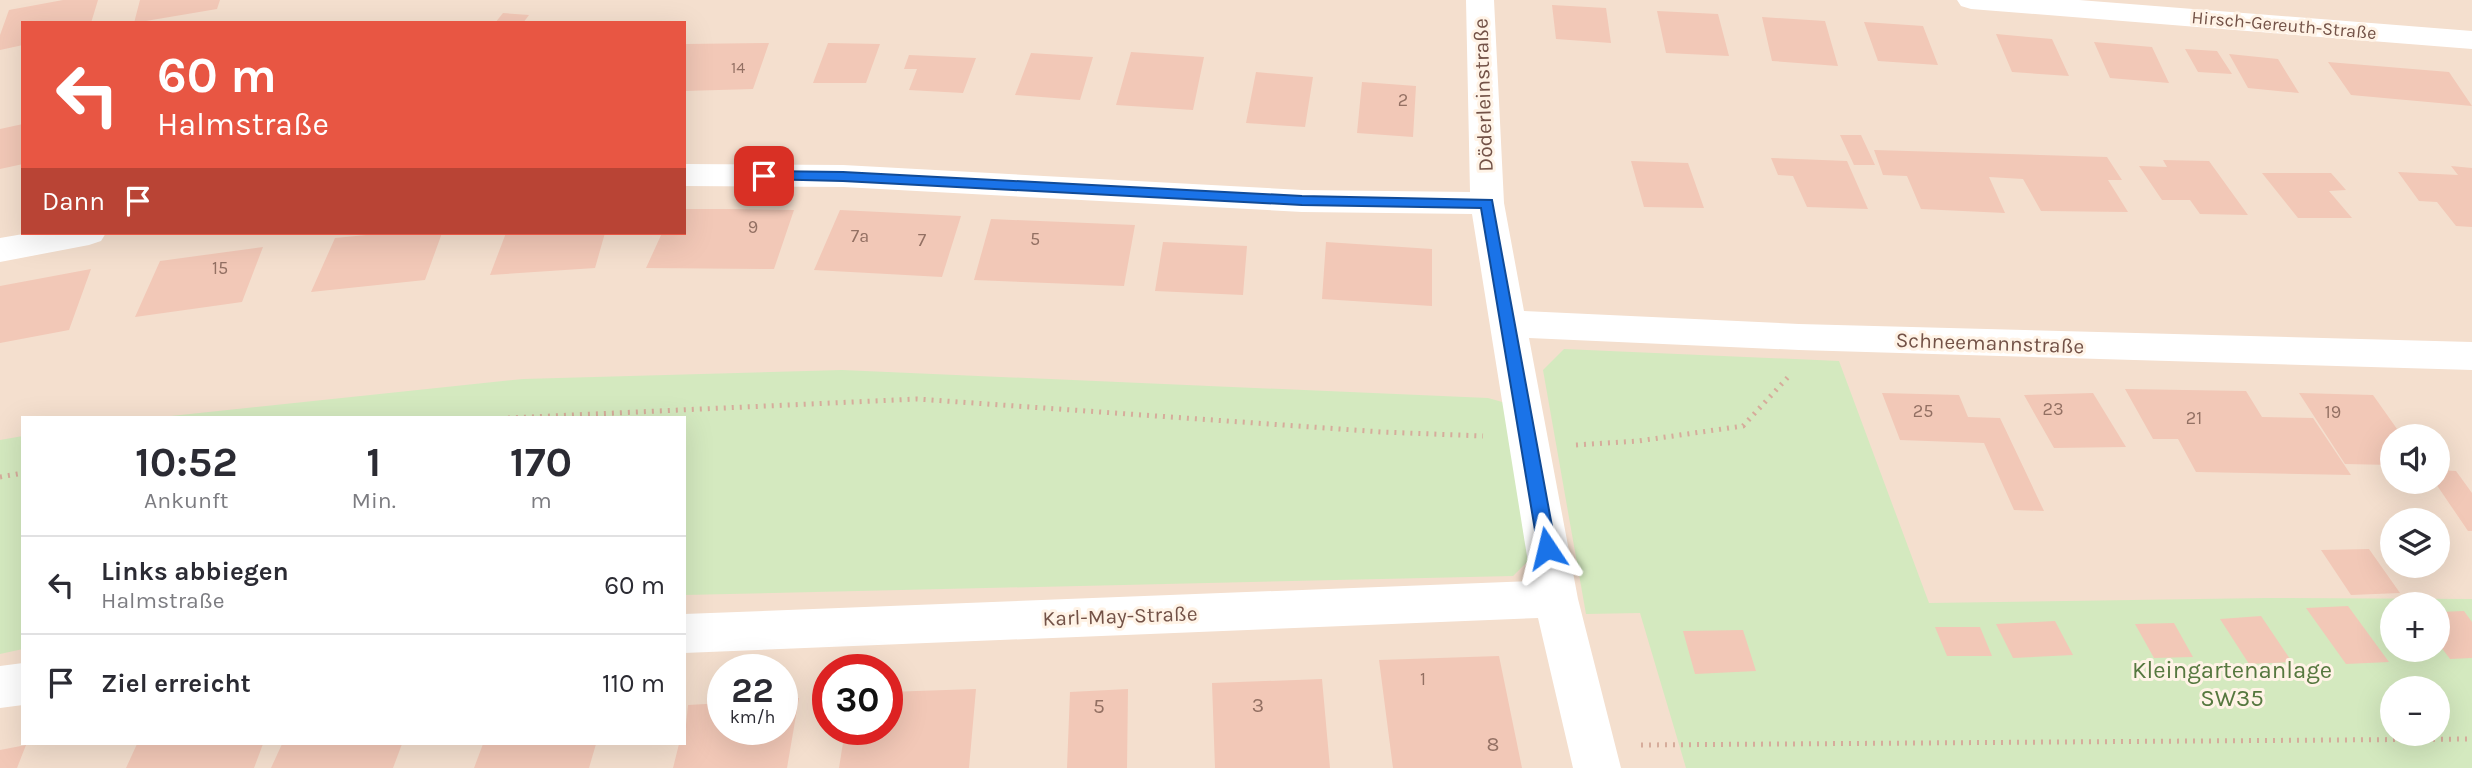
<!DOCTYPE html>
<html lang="de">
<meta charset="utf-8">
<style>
body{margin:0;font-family:Karla,sans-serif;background:#f7f7f7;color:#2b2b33;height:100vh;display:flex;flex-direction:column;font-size:26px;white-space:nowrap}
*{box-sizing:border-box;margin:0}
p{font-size:23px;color:#7c7c81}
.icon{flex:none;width:38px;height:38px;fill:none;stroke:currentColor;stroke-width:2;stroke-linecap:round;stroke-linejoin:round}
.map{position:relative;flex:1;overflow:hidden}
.drawer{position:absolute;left:21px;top:416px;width:665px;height:329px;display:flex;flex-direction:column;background:#fff;border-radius:0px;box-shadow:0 7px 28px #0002}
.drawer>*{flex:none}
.banner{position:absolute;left:21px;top:21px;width:665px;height:214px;border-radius:0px;box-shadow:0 7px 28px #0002;background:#e85643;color:#fff;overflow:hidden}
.fabs{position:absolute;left:2380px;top:424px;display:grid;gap:14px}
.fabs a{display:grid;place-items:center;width:70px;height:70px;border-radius:50%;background:#fff;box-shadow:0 7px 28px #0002;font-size:35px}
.speed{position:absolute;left:707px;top:654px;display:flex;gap:14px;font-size:35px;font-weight:700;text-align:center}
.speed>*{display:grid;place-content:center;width:91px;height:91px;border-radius:50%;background:#fff;box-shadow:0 7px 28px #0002;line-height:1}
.speed small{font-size:18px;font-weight:400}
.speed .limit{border:10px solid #d22;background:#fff;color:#111}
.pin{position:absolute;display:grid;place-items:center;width:60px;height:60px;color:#fff;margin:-30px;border-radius:14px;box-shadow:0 4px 10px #0006}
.me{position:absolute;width:77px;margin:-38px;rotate:350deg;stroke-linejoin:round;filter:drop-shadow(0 0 5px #0008)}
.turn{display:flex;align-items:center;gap:24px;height:147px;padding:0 21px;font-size:32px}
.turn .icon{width:91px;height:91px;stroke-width:2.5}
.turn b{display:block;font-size:49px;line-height:60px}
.then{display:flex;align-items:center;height:66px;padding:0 21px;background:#0003;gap:14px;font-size:26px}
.eta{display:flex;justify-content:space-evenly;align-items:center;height:119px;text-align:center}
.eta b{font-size:42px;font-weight:700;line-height:49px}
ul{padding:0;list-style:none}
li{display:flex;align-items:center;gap:21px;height:98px;padding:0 21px;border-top:2px solid #e1e1e2}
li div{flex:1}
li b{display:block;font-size:26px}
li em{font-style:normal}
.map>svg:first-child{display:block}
.residential{fill:#f4dfce;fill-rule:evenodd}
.green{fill:#d4e9bf;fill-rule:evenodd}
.building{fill:#f2c8b7}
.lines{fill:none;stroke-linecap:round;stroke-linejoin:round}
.path{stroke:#d6ac9b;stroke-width:5;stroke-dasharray:2 6;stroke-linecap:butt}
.street{fill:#fff;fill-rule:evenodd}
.route{fill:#1a73e8;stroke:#114b97;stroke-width:2}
.labels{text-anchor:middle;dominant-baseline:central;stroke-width:6;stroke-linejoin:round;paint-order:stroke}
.far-number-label{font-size:16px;fill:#937063}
.far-street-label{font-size:18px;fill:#735247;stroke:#fff3e6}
.number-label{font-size:18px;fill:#937063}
.street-label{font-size:21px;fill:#735247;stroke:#fff3e6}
.near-number-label{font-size:21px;fill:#937063}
.near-park-label{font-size:24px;fill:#56783f;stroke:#fff3e6}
</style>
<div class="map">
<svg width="2472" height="768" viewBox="0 0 2472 768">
<rect width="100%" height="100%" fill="#fceee0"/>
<path class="residential" d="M0 0H2472V768H0ZM23 23H684V233H23ZM23 418H684V744H23ZM2392 436H2438V481H2392ZM2392 520H2438V565H2392ZM2392 604H2438V649H2392ZM723 670H782V730H723ZM828 670H887V730H828ZM2392 688H2438V733H2392Z"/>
<path class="green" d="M1564 349 1839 361 1929 603 2265 598 2472 599V768H1686L1640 613 1586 614 1543 370ZM2392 604H2438V649H2392ZM2392 688H2438V733H2392Z
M842 370 1488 398 1513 405 1534 555 1513 576 684 595V418H152L523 379Z
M23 436V649L0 654V440Z"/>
<path class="building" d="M63 0H98L91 23H23V45L0 50V35L9 10Z
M140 0H220L217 9 134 23Z
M1552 5 1606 8 1611 43 1556 39Z
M1657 11 1718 14 1729 56 1666 53Z
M503 13 529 15 523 23H495Z
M1762 17 1825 21 1838 66 1772 61Z
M1864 22 1923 26 1938 65 1878 61Z
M1996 34 2052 39 2069 76 2012 72Z
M2094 42 2152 47 2169 83 2110 78Z
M769 43 753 89 684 91 686 44Z
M828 43 880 44 866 83H813Z
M2185 49 2217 51 2232 74 2198 72Z
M1131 52 1204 57 1193 110 1116 105Z
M1031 53 1093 57 1080 100 1015 95Z
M2229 54 2278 59 2299 93 2248 88Z
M909 55 976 58 963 93 909 90 917 69H904Z
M2328 62 2449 72 2472 106 2351 95Z
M1256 72 1313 77 1305 127 1246 123Z
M1362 82 1416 86 1413 137 1357 133Z
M23 124V164L0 169V129Z
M1840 135H1861L1875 165H1854Z
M1874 150 2107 157 2122 180H2108L2128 212 2041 211 2023 179 1989 177 2005 213 1921 209 1907 176 1883 175Z
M1771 158 1847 161 1868 209 1807 207 1793 176 1778 175Z
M2163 160 2209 161 2248 215 2200 214 2190 200H2162L2139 166 2167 167Z
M1631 161 1688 163 1704 208 1644 207Z
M2451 166 2472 168V227L2456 226 2437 202 2419 201 2398 172 2458 175Z
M2262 173H2331L2346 190 2329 191 2352 218H2298Z
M684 209H734L794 210 774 269 646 268 662 233H684Z
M840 210 961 216 942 277 814 270Z
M991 219 1135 225 1124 286 974 280Z
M387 233H442L425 280 311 292 335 238Z
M506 233H605L595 268 490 275Z
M1163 242 1247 246 1243 295 1155 291Z
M1326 242 1432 249V306L1322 299Z
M263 247 242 302 135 317 160 261Z
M91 269 69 330 0 343V286Z
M2125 389 2246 391 2262 417 2313 418 2351 475 2196 472 2178 439H2153Z
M1882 393 1959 395 1968 417 2000 418 2044 511 2014 510 1984 443 1900 440Z
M2093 393 2126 447 2054 448 2024 395Z
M2299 393 2373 395 2402 436H2392V465L2345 464Z
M2438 470 2456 471 2472 493V531H2468L2434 481H2438Z
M2369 549 2400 593 2351 595 2321 550Z
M2348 606 2389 662 2346 664 2306 608Z
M2464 611 2472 622V658L2450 659 2438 643V612Z
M2261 616 2292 662 2249 664 2220 619Z
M2055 621 2073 655 2013 658 1996 624Z
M2174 623 2193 657 2154 658 2135 624Z
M1935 627H1980L1992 656H1947Z
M1743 630 1756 671 1695 674 1683 631Z
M1499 656 1522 768H1393L1379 660Z
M1322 679 1330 768H1215L1212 683Z
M976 689 969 768H839L845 730H887V692Z
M1128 689 1127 768H1067L1070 692Z
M799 698 787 768H673L679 744H684L688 705 723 703V730H782V699Z
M137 744H263L254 768H126Z
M282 744H402L393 768H271Z
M483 744H596L589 768H474Z
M26 745 17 768H0V750Z"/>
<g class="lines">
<path class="path" d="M508 418 917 399 1382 432 1483 436
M1576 445 1638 441 1743 426 1789 376
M0 477 23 473
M1641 745 2472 739"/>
<path class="street" d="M1466 0H1494L1504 203 1524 311 1799 324 2472 342V370L1799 350 1529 338 1578 599 1621 768H1573L1538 618 684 653V614L1531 581 1472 214 1302 212 843 187 684 186V164L843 165 1302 190 1470 192Z
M1957 0H2079L2472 31V49L1971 9 1961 6Z
M29 233H106L101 241 89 245 0 262V238Z
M23 663V705L0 708V666Z"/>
</g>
<path class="route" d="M764 171 843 172 1302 196 1492 200 1556 548 1553 554 1547 556 1541 554 1538 548 1481 208 1302 205 843 181 759 179 757 176Z"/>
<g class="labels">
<g class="far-number-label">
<text x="738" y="67">14</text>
</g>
<g class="far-street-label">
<text transform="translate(2284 25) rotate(5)">Hirsch-Gereuth-Straße</text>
</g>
<g class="number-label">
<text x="1403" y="100">2</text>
<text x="753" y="227">9</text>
<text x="860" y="236">7a</text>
<text x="1035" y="239">5</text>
<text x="922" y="240">7</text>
<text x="220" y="268">15</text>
<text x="2053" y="409">23</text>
<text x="1923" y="411">25</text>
<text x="2333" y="412">19</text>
<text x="2194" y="418">21</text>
<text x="1423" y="679">1</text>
</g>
<g class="street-label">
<text transform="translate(1483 95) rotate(-92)">Döderleinstraße</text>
<text transform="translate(1990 343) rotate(2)">Schneemannstraße</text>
<text transform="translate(1120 616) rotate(-2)">Karl-May-Straße</text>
</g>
<g class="near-number-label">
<text x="1258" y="705">3</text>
<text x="1099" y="706">5</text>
<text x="1493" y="744">8</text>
</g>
<g class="near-park-label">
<text x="2232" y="670">Kleingartenanlage<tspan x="2232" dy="28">SW35</tspan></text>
</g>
</g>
</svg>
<div class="fabs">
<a><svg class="icon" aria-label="sound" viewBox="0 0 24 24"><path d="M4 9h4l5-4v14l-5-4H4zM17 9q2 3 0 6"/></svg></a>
<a><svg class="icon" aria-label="layers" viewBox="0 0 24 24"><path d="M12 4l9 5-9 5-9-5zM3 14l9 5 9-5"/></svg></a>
<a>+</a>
<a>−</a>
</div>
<div class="speed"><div>22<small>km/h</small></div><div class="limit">30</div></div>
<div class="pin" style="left:764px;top:176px;background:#d93025"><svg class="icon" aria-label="arrive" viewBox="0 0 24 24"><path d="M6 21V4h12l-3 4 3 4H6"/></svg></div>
<svg class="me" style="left:1547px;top:548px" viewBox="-20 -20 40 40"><path d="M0-17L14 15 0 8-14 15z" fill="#1a73e8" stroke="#fff" stroke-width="4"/></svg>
<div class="banner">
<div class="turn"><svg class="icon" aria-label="left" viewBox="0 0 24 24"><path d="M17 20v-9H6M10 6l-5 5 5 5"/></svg><div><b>60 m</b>Halmstraße</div></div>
<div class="then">Dann<svg class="icon" aria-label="arrive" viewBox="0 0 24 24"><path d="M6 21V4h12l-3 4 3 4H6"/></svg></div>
</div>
<section class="drawer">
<div class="eta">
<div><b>10:52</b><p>Ankunft</p></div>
<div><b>1</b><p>Min.</p></div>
<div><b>170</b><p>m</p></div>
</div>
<ul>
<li><svg class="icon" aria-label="left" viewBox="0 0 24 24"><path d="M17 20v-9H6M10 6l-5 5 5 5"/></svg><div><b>Links abbiegen</b><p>Halmstraße</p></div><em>60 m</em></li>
<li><svg class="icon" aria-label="arrive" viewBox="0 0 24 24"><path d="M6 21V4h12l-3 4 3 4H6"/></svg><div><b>Ziel erreicht</b></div><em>110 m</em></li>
</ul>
</section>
</div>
